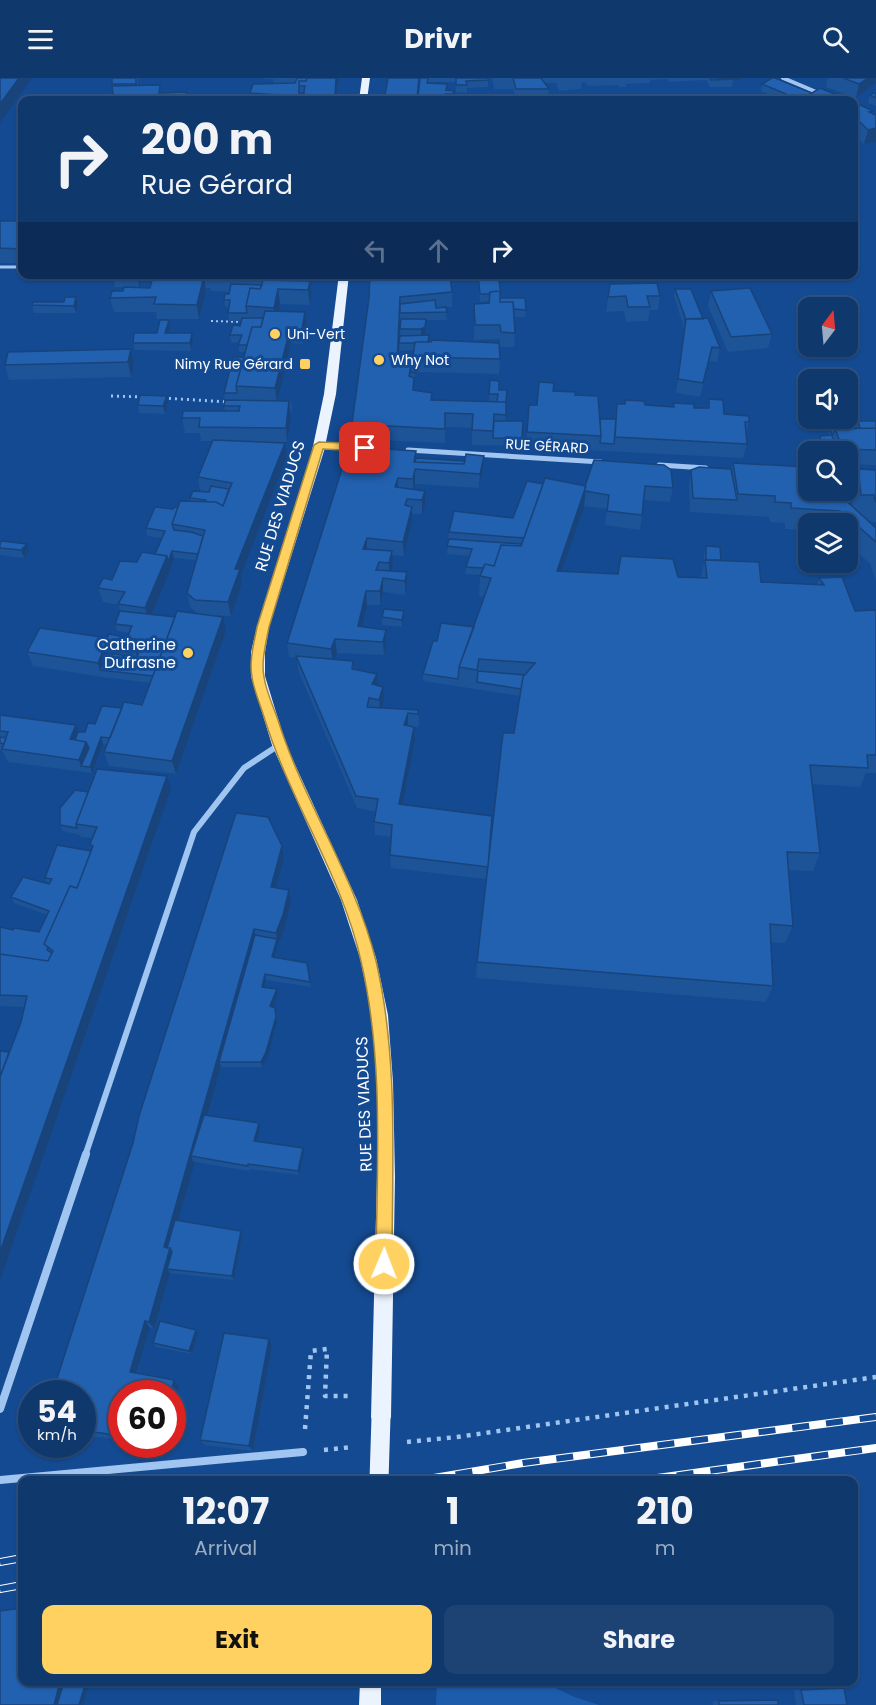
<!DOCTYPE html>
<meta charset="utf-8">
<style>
body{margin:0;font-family:Poppins,sans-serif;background:#1d4375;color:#f1f3f6;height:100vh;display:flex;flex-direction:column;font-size:22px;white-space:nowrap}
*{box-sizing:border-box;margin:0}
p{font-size:20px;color:#9bacc2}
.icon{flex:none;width:33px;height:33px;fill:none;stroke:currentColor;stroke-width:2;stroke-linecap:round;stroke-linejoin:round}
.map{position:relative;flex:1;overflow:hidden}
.sheet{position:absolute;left:18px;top:1398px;width:840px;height:210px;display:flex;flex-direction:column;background:#0f386d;border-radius:12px;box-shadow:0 2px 4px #0004,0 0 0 2px #2f5280}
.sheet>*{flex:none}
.hud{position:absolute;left:18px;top:18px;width:840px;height:183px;border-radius:12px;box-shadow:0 2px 4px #0004,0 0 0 2px #2f5280;background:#0f386d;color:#f1f3f6;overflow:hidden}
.needle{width:39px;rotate:16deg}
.tools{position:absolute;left:798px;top:219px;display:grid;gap:12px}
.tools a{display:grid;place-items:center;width:60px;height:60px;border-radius:12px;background:#0f386d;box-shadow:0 2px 4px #0004,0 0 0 2px #2f5280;font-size:30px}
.speed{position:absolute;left:18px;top:1302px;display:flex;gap:12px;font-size:30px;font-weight:700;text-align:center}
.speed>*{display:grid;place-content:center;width:78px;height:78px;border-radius:50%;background:#0f386d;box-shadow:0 2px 4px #0004,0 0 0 2px #2f5280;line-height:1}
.speed small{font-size:15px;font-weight:400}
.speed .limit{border:9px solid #d22;background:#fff;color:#111}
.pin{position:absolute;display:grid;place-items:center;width:51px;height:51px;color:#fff;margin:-26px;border-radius:12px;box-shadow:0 3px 9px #0006}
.me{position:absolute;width:66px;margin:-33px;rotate:1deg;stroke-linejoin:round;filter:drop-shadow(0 0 4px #0008)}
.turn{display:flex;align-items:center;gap:21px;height:126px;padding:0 24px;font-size:27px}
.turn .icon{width:78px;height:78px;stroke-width:2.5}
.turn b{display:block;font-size:42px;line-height:51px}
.lanes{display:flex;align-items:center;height:57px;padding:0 24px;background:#0003;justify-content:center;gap:30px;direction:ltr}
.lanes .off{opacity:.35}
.eta{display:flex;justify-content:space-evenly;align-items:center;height:102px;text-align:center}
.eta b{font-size:36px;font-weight:700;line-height:42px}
.action{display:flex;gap:12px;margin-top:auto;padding:12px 24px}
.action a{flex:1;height:69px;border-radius:12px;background:#ffd161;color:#111;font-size:24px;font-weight:700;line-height:69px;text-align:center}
.action a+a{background:#1d4375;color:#f1f3f6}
header{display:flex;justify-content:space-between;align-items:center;height:78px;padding:0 24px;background:#0f386d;font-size:27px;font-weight:700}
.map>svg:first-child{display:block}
.green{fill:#1c5cab}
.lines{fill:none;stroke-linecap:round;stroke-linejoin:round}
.path-far2{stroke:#a0c5f1;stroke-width:2;stroke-dasharray:2 3;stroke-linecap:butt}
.path-far1{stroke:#a0c5f1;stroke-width:3;stroke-dasharray:2 4;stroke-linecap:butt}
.path{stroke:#a0c5f1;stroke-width:4.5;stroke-dasharray:4 6;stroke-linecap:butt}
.service{stroke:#a0c5f1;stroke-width:3}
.minor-far3{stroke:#a0c5f1;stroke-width:4}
.minor-far2{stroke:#a0c5f1;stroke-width:5}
.minor-far1{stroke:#a0c5f1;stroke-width:6}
.minor{stroke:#a0c5f1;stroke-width:8}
.primary{fill:#ebf3ff;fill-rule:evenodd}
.rail-casing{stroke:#fff;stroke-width:8}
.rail{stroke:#144a91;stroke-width:6;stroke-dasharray:17;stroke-linecap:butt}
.primary-bridge{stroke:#ebf3ff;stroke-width:19}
.wall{fill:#1d5397;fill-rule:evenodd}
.shaded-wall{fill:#18447b}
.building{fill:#2261b0;stroke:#18447b;stroke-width:1.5}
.route{fill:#ffd161;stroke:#a6883f;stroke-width:1.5}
.poi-dot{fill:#ffd161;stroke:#144a91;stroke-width:2}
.labels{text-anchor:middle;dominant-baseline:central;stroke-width:6;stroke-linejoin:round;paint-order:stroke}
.far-poi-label{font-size:14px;fill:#fff;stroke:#144a91;text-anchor:start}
.far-street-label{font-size:14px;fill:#fff;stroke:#144a91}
.street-label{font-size:16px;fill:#fff;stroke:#144a91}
.poi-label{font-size:16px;fill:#fff;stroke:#144a91;text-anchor:end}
</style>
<header><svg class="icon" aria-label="menu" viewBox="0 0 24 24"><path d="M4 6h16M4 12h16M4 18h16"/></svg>Drivr<svg class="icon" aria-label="search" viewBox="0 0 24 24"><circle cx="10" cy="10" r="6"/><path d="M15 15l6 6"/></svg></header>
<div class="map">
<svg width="876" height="1627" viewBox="0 0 876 1627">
<rect width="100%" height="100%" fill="#144a91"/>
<path class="green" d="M437 1604H543L572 1618 599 1627H436Z"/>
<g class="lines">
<path class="path-far2" d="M211 243 246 244"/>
<path class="path-far1" d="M111 318 143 319
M163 320 227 324"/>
<path class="path" d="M305 1351 311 1273 327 1271 325 1318H353
M407 1364 457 1359 876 1299
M324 1372 352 1369"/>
<path class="service" d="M0 189H22"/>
<path class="minor-far3" d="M783 0 821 16"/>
<path class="minor-far2" d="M319 367 362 370
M408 372 601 384
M659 387 706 390
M848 396 876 398"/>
<path class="minor-far1" d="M85 1078 194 754 244 690 279 667"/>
<path class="minor" d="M0 1331 86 1076
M0 1402 303 1374"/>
<path class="primary" d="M362 0H370L367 22H359Z
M339 196H349L336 316 324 373 269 549 265 574V598L286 667 357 822 376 880 388 937 393 1004 395 1099 391 1339 388 1346 381 1349 374 1346 371 1339 377 1099V1004L372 937 360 880 341 822 272 667 251 598V574L257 549 312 373 324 316Z
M360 1604H381V1627H359Z"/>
<g class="rail-casing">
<path id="rail" d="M422 1402 523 1385 876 1339
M643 1402 876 1370
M0 1484 22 1480
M0 1511 22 1507"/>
</g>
<use href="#rail" class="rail"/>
<path class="primary-bridge" d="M379 1402 381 1339"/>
</g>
<path class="wall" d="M112 0H138V7L162 15 186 14 187 21 212 20V22H114L112 6Z
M265 0H339L337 9 336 22H237L250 19V15L284 5H274L273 1H265Z
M388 0H488V9L467 10V15L456 14 455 4H428V5L447 13H454L453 22H384Z
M492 0H745L733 3 732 9H710L706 2 669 4 668 1 650 2V5L626 6V9H619L618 7 588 8 585 4H582L581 11 571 12 569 10V12L559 13 556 5H545L549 11 548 18H515L513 10V11H494Z
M828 0H876V5L856 20 826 9Z
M762 6 812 15 849 22H782L761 13Z
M876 16V28L868 25 870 17Z
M854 24 876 37V64L864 66 857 60 854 58Z
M854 98 857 104 855 111H854Z
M0 143H22V185H0Z
M114 196H141L142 201 139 209H115L113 201Z
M172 196H312V202L310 227 280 226 278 233 305 234 307 249 303 266 291 265 277 323H291L292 330 287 364H264L285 365 287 379 241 497 242 505 231 538 205 537 226 553 176 696 109 688 104 674 107 667 103 666 92 695 8 684 2 672H0V637L78 654H85L95 646 122 630 142 627 151 605 102 599 33 588 27 574 107 560H127L129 555 117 553 115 546 120 533 119 527 103 524 98 510 137 484 155 476 162 460 147 458 146 450 173 431 191 423 190 420 200 413 198 399 213 363H201L200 355H185L182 340 225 333 224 328 225 322 224 315 244 279 245 274H239L238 267 239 264 231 265 230 257 240 248 242 243H229L228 235 229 229H225L224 222 229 216 230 214 211 213 210 210H205L206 213 199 241H157L156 234H114L110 220 123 213 150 210 168 202 172 198ZM174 480 196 482 187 515 190 529 198 536 175 539 152 536Z
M370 196H443V198L422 199 452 214V229H446L447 242H426L425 257 429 264 500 281 499 296 416 294 414 302V313L432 315V322L489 323 490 302 499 312H507L505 343H523L522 368 472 367V350L445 349V365L353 361 352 346 369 220ZM400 243H401L399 273 414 272 413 286H398Z
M555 196H576L575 198H555Z
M478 197 501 216V220L526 232 525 239H514L515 255 514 269H500V261L474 262V226L489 225V223L480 224Z
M610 206 660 218 658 232H650L648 243 626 244 624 233 606 234Z
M675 211 703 241 720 270 717 284 709 283 700 319 676 315 684 256 683 247 674 218Z
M711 213 772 256 768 270 728 274 708 228Z
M76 219 78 226 76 235H34L32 227 64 224Z
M170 250 169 255 193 262 191 273 135 272 133 265Z
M131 271 134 286 131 299 9 302 5 287Z
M553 313 575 317 600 341H615L617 326H624L625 322 645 327 673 329V325L694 330H707L709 321 724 336 749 344 746 357 747 366 743 380 526 369 529 327H537Z
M168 325 165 336 139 335 138 327Z
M858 343H876V387L848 386V374H820L818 366 820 358H828L830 351 855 350Z
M348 372 416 380 483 392 479 410 415 406 414 412 425 413V428L422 436H412V443L404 478 392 477 393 487 391 493 407 494V508L405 517 383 514 380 527H367L362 549 386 552V566L384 577 337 575 334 582 353 583 354 591 378 607 384 623 382 630 418 632 419 645 418 649H414L415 662 402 727 490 768 514 655 520 618 423 603V596L437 563 474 549 485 519 479 518 480 497 465 496 466 489 469 478 447 476 449 454 513 440 543 406 585 408 594 382 673 410 670 424 644 422 640 452 605 447 607 431 584 428 562 493 701 500 704 485V475L706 468 721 482 761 504 817 507 819 500 855 533 876 532V695H866L860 709 812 706 820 775 813 793 788 792 793 848 785 865 771 864 773 908 766 924 476 900 477 884 486 801 391 790 390 777 391 759 375 757 374 744 376 734 357 730 298 592 297 580 289 579 287 565Z
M733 385 841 418 853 429 851 412 858 391 876 392V444H870L876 450V502L870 486 852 469 849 471 848 470V446H808V452L785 451V445L770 444 769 439 690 434 689 407 691 392 731 391Z
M0 465 27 466 29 473 24 480 0 477Z
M382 539 404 540 402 549 382 547Z
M171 711 0 1203V973L9 974 21 944 24 929 0 928V849L13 852 39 854 47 837 14 825 11 819 47 805 45 800 91 773 92 770 90 766 92 760 81 759 80 757 63 753 60 747 88 714Z
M282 768 284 780 276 810 289 812 291 824 285 849 278 867 275 880 307 885 311 909 266 902 265 909 278 916 273 929 277 936V945L268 979 262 989H221L208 1038 259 1045 260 1050 257 1063 304 1075 299 1097 250 1091 249 1093 195 1084 178 1143 241 1153 242 1158 234 1202 170 1195 154 1251 150 1250 137 1295 179 1308 122 1316V1363L109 1360 82 1358V1316Z
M198 1255 192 1276 156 1269 153 1265Z
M269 1261 272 1268 253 1373 205 1367 200 1362Z
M139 1366H163L162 1371Z
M844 1610 847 1627H796L794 1612Z
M713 1623H719L778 1627H713Z"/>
<path class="shaded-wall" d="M19 0H32L0 45V26Z
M336 0H339L337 9 336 22H335Z
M732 0H745L733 3V1Z
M868 0H876V5L856 20 859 6Z
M876 50V64L864 66 868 52Z
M139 196H141L142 201 139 209 138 201Z
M310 196H312V202L311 216Z
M204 198 206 213 199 241 197 227Z
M310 203 311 218 310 227 308 212Z
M278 211 280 226 276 244 274 230Z
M76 219 78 226 76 235 74 228Z
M305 234 307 249 303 266 302 251Z
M400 235V243L398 294 397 287Z
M426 241 425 257 421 259V251Z
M169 242 170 250 166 262 165 255Z
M290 251 291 265 277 325 275 310Z
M192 255 193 262 191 273 190 265Z
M131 271 134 286 131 299 128 284Z
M167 318 168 325 165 336 163 328Z
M289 323 291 338 287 364 286 350Z
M285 365 287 379 241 497 242 505 231 538 228 524 235 491Z
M484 378 483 392 479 410 480 396Z
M415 391V406L413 415V401Z
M398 400V414L395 409Z
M586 408 584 429 555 513 557 493Z
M425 413V428L422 436V422Z
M412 429V443L404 478 403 464Z
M859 449 852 469 849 471 856 451Z
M367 460V474L363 471Z
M27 466 29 473 24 480 21 472Z
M172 473 174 480 170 492 168 484Z
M392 473 393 487 389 499V485Z
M167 478 170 492 149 543 145 530Z
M407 494V508L405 517V503Z
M383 500V514L380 527V513Z
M366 513 367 527 359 562 358 548Z
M404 533V540L402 549V542Z
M223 539 226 553 176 696 172 683Z
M386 552V566L384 577 383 564Z
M335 561 337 575 333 585 331 571Z
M140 562 143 576 139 586 135 572Z
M105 568 110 582 100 592 98 585Z
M377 596 378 609 372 606Z
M383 609 384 623 380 636 379 622Z
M408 635V649L404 647Z
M76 647 81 660 72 667 70 661Z
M414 649 415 662 400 739 399 726Z
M101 659 103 666 92 695 90 689Z
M86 664 91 677 81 688 79 682Z
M167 698 171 711 0 1203V1174Z
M282 768 284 780 273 821 271 809Z
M289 812 291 824 285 849 278 867 273 885 272 879 277 861 276 855Z
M254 851 257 863 219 984 221 989 196 1079 191 1078 193 1083 195 1084 170 1171 174 1178 167 1191 170 1195 154 1251 149 1244 164 1169Z
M265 896 266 902 264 914 262 909Z
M277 911 278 916 272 934 270 928Z
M275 930 277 945 268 979 262 989 261 984Z
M259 1045 260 1050 256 1068 254 1063Z
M303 1070 304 1075 299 1097 298 1093Z
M241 1153 242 1158 234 1202 232 1198Z
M145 1243 150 1250 135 1300 130 1294Z
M196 1252 198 1255 192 1276 189 1273Z
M269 1261 272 1268 253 1373 249 1368Z
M174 1302 179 1308 172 1333V1316H171Z
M157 1366H163L162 1371Z
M60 1604H68L62 1627H54Z
M86 1604H90L83 1627H79Z"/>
<path class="building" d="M0 0H19L0 26Z
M112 0H136V6H112Z
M297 0H307L306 3H299V15H304L303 22H237V19L278 18V17L250 15 253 6 295 5Z
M307 0H336L335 19H303L305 8H299V3H306Z
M388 0H419L417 19H434V22H384Z
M420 0H428L427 5 447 6 446 12 454 13 453 16H445V22H434V19H418Z
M456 0H488V2L466 3 467 7H456Z
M513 0H541L549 11H516Z
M710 0H733V1L711 2Z
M772 0H775L812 15 800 22 762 6Z
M843 0H868L859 6Z
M160 7 159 15 186 14V22H114L112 8Z
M820 10 849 22H800Z
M873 15 876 16V20L870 17Z
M644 19H655L656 22H646Z
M212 20 211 22H187V21Z
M854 24 873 33 869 34 876 37V50L868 52 861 45 854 43Z
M0 143H22V171L0 170Z
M114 196H139L138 201H113Z
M209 196H310L309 202 209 199Z
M370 196H406V200L450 198 452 214 400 219 397 287 411 288 409 298 414 300 413 312 432 315 431 322 506 324V337L494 336 493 353 472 352 473 336 445 335V351L352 346 369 220Z
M478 197H498L501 216H500V213L490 214 489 216H480Z
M170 198H204L197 227 154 226 156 219 110 220 112 213H123L124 209 150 210 152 202H168Z
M263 202 310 203 308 212 278 211 274 230 246 228 250 210 260 211Z
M657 205 660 218H647L650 229H628L626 218 608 219 610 206Z
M231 206 262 207 260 211 250 210 246 228 247 235H228L230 222H224L225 216H229Z
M750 210 772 256 731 259 711 213Z
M675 211H691L703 241H686L685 248V239Z
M500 213V224H513L515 255 501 254 500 247H475L474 226 489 225 490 214Z
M65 219H76L74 228 32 227 33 224H64Z
M500 220H525L526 232 514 231 513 224H500Z
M435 222 436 230 446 229 447 234 400 235V226Z
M265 233 305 234 302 251H290L275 310 236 308 252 249H261Z
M242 240H263L261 249H252L247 267H238L242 257H230L233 247 240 248Z
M708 240 720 270 712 269 703 305 678 301 686 241Z
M401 241H426L425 249 421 251H400Z
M160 242H169L165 255H192L190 265H133L134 255H157Z
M429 257 428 264H415V265H399L400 258Z
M432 262 499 265 500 281 413 279 415 264H431Z
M131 271 128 284 5 287 8 274Z
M233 279H244L236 308 237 315H224Z
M398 285 416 286 415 295 411 294V288L398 287Z
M490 302 499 303V312H507L506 324H497L498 316H489Z
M539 304 554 305 553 313 576 314 575 317 598 318 601 358 527 354 529 327H537Z
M140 317 167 318 163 328 138 327Z
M709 321 723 322 724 336 749 338V344H745L747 366 615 359 617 326H625V322L644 323 645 327 674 329 673 325 694 326V330H709Z
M225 322 289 323 286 350 199 349 200 340H182L183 333H239L240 328H224Z
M600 341H616L614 366 600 365 601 358Z
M494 343H523L522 361 493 360Z
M858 343H876V350L835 351 832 358 839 374H823L820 358 832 357 830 351 860 350Z
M876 350V372L843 371 835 351Z
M213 362 285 365 235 491H240L228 524 195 522 187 515 205 452 172 446 180 423 216 424 223 428 232 405 198 399Z
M355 369 416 373 414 384 464 386 466 376 484 378 480 396 415 391 413 401 398 400 395 409 425 413 422 422 407 421 405 427 412 429 403 464 367 460 363 471 392 473 389 485 379 484 376 492 407 494 405 503 383 500 380 513H366L358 548 386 552 383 564 335 561 331 571 287 565 348 372Z
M416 380 465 383 464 386 415 384Z
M594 382 664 387 671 392 673 410 645 408 642 437 607 433 609 417 585 413V408Z
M733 385 808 389V412H840L841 418 876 450V464L859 449 856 451 843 439 845 438 840 433 791 430V425L775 424V418L738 416Z
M699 389 731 391 737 422 693 420 691 392Z
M858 391 876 392V424L875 423 874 417H861Z
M545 400 586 408 557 493 618 496 621 478 673 481 678 499 707 500 705 482 759 484 761 504 824 507 819 500 842 499 855 533 876 532V677H867L868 690 810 687 820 775 787 774 793 848 770 846 773 908 477 884 503 655H514L523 599 535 585 479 581 477 592 459 589 491 500 480 498 485 486 494 488 501 467 521 468Z
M527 403 543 406 524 460 449 454 454 433 513 440Z
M211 408 229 411 223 428 216 424H205L206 422 190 420 193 413 209 414Z
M155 429 173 431 175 429H178L172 446 174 452 191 454 203 458 198 476 172 473 168 484 167 478 155 476 165 453 146 450Z
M449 461 522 466 521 468 501 467 494 488 485 486 483 490 466 489 472 471 447 468Z
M2 463 27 466 21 472 0 470V465Z
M706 468 720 469 721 482H706Z
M142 474 167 478 145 530 118 526 125 514 98 510 103 500 112 502 120 483 137 484Z
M384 531 404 533 402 542 382 539Z
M120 533 175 539 153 598 100 592 107 575 137 579 141 569 140 562 127 560 132 548 115 546Z
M177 533 223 539 172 683 104 674 124 624 142 627Z
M441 545 474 549 459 589 458 601 423 596 433 563H437Z
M40 550 107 560 109 556 140 562 135 572 105 568 98 585 27 574Z
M296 578 353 583 352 591 377 596 372 606 383 609 379 622 369 620 367 629 418 632V636L408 635 404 647 414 649 399 726 492 738 488 789 390 777 392 747 374 744 378 721 356 718Z
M478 593 524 597 523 599 521 611 477 604Z
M102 628 122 630 110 660 101 659 90 689 81 688 89 670 86 664 75 662 78 654H85L88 645 95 646Z
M0 637 76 647 70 661 86 664 79 682 2 671 8 654 0 653Z
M0 659 6 660 4 666 0 665Z
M97 691 167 698 0 1174V999L21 944 27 918 0 917V876L48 883 53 873 44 866 70 808 77 810 93 768 90 766 97 749 76 746Z
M75 712 88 714 76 746 77 750 60 747V730Z
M236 735 268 739 282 768 271 809 289 812 283 837 276 855 254 851 164 1169 170 1170 149 1244 145 1243 130 1294 174 1302 171 1316H122V1359L102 1355 82 1353V1316H52L133 1065 139 1038Z
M57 767 91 773 77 810 70 808 44 866 48 869 47 872 52 875 48 883 0 876V849L13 852 14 850 39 854 49 833 11 819 23 799 49 806 52 801 45 800Z
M255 857 277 861 272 879 307 885 310 904 265 896 262 909 277 911 270 928 275 930 276 939 266 974 261 984H219Z
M0 973 9 974 0 999Z
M204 1037 259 1045 254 1063 303 1070 298 1093 248 1086V1088L191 1078Z
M175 1142 241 1153 232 1198 167 1191 172 1174 170 1170H167Z
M160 1243 196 1252 189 1273 153 1265Z
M224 1255 269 1261 249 1368 200 1362Z
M22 1530V1604H60L54 1627H0V1533Z
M64 1604H86L79 1627H57Z
M844 1610 847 1627H804L801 1612Z
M778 1622V1627H719V1623Z"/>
<path class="route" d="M319 364 365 366 370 370 365 373 323 371 269 549C266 565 261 583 264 599 266 613 273 628 278 642 304 725 355 798 376 883 399 982 392 1085 392 1186L390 1192 384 1195 378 1192 376 1186C377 1085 384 982 361 883 342 798 291 725 265 642 261 628 254 613 252 599 249 583 254 565 257 549L314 367Z"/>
<g class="poi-dot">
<circle cx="275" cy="256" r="6"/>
<circle cx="379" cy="282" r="6"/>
<rect x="299" y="280" width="12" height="12" rx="3"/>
<circle cx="188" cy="575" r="6"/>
</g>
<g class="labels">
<g class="far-poi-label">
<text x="287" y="256">Uni-Vert</text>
<text x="391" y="282">Why Not</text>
<text x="293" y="286" text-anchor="end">Nimy Rue Gérard</text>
</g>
<g class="far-street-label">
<text transform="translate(547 368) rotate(3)">RUE GÉRARD</text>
</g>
<g class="street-label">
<text transform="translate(280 428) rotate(-73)">RUE DES VIADUCS</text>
<text transform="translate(364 1026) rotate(-92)">RUE DES VIADUCS</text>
</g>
<g class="poi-label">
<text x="176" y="566">Catherine<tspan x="176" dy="18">Dufrasne</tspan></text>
</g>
</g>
</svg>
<div class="tools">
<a><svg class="needle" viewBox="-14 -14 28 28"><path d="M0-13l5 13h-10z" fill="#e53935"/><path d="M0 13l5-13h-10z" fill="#9bacc2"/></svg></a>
<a><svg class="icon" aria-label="sound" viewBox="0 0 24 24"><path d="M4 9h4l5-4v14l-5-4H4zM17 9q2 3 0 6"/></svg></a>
<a><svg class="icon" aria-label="search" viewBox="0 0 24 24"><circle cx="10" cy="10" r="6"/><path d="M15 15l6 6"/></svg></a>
<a><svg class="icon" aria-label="layers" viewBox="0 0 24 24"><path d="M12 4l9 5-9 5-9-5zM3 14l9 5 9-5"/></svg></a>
</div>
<div class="speed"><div>54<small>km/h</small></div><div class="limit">60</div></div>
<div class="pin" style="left:365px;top:370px;background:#d93025"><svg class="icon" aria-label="arrive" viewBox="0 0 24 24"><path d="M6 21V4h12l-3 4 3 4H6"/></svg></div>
<svg class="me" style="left:384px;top:1186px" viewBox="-20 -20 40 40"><circle r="17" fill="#ffd161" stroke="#fff" stroke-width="3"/><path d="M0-11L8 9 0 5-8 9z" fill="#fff"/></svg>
<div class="hud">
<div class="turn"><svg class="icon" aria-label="right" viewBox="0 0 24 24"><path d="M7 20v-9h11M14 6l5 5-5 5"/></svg><div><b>200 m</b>Rue Gérard</div></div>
<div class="lanes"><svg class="icon off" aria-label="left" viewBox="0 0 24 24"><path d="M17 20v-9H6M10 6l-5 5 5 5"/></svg><svg class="icon off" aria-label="ahead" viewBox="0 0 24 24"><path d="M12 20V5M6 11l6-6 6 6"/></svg><svg class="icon" aria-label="right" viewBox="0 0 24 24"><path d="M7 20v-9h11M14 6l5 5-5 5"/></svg></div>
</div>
<section class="sheet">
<div class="eta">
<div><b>12:07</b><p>Arrival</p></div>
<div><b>1</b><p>min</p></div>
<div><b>210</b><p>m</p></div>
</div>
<div class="action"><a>Exit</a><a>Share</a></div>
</section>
</div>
